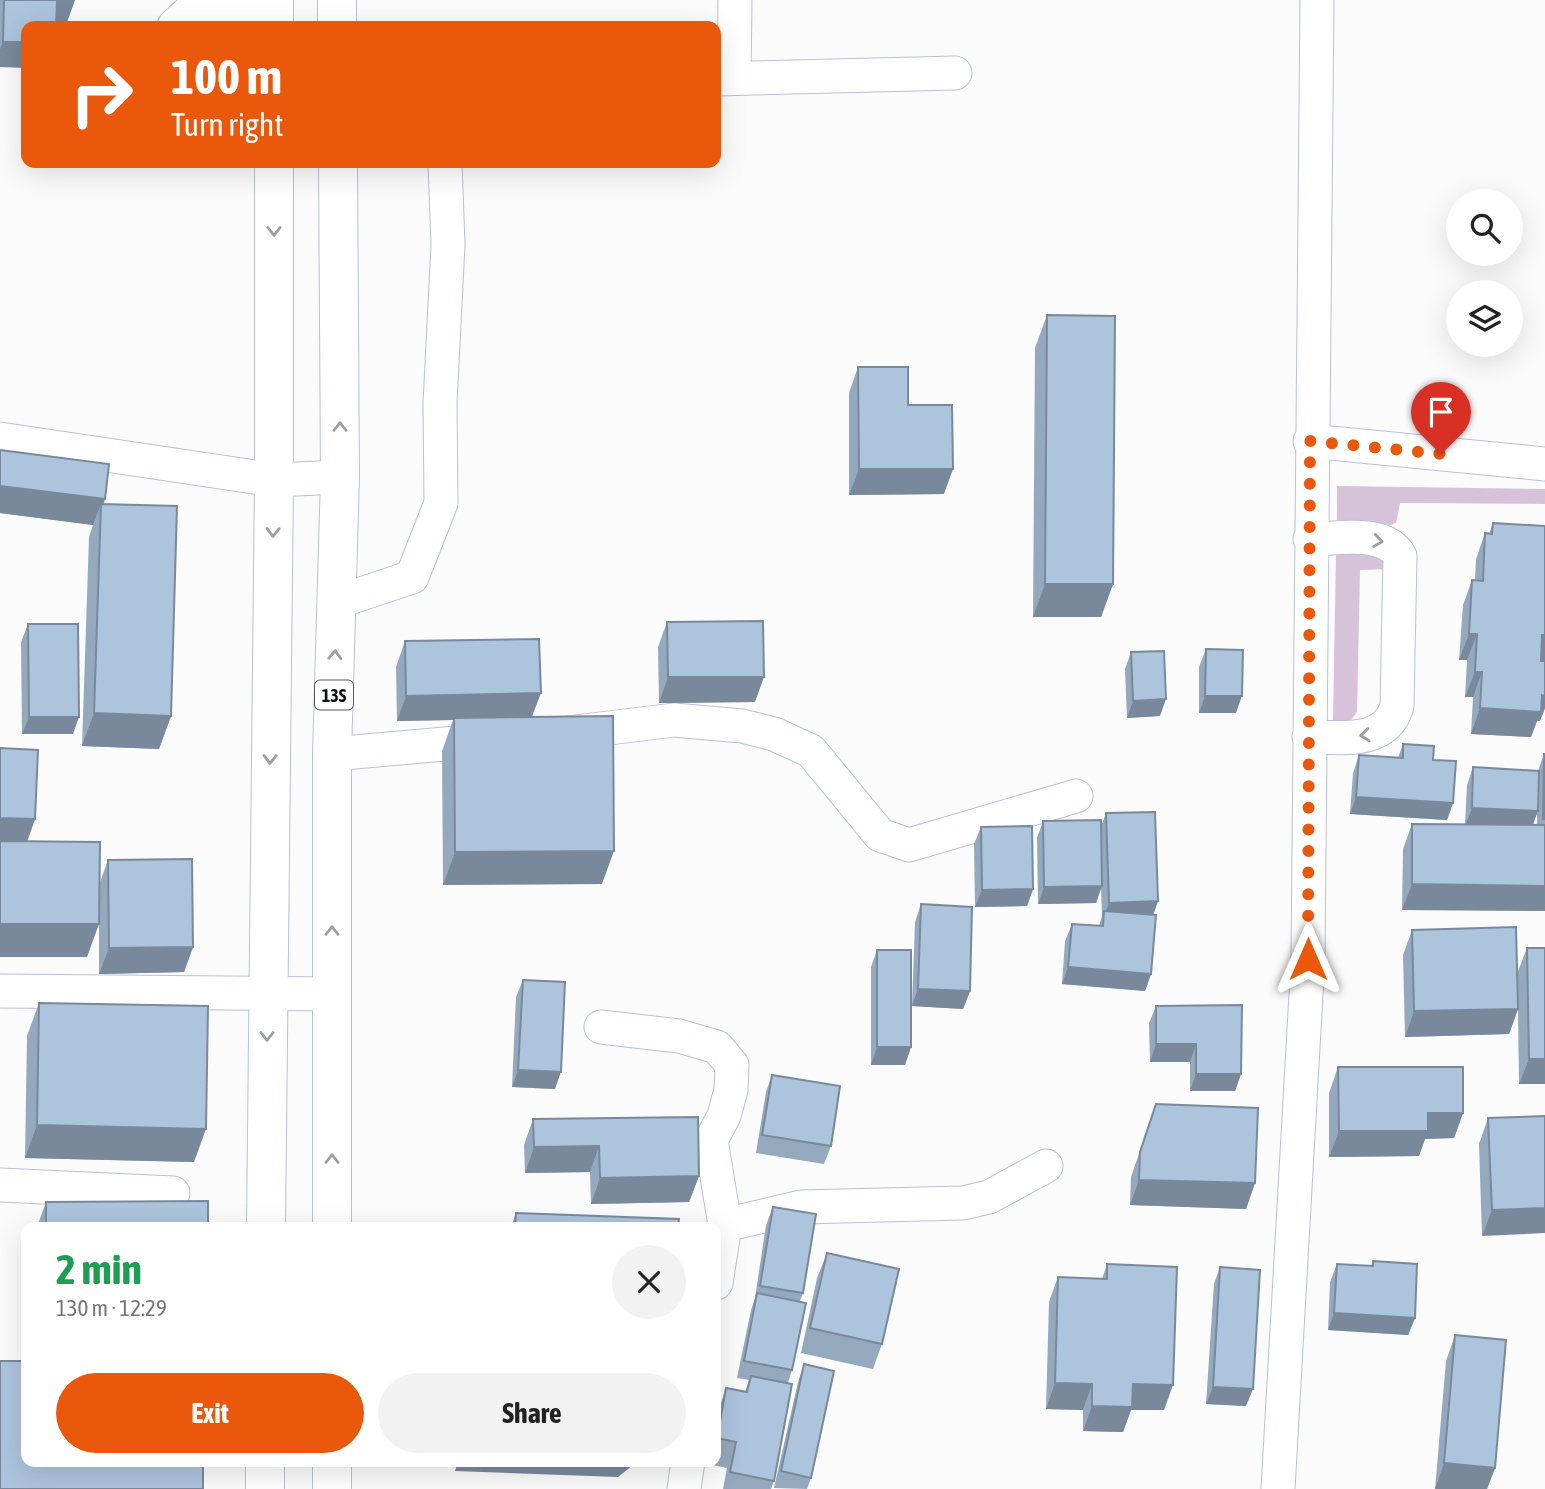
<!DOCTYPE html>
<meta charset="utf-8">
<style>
body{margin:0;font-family:"Asap Condensed",sans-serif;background:#f2f2f2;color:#222;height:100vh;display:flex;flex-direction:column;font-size:26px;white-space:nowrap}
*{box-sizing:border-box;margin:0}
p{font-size:23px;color:#767676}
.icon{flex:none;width:38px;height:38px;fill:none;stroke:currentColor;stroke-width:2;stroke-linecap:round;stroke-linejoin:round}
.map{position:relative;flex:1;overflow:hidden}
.drawer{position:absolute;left:21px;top:1222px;width:700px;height:245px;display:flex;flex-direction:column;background:#fff;border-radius:14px;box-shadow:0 7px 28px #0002}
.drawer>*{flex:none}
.banner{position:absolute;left:21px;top:21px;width:700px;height:147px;border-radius:14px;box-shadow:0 7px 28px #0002;background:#ea580c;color:#fff;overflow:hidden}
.buttons{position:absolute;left:1446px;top:189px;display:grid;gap:14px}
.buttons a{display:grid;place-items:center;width:77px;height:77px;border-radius:50%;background:#fff;box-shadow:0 7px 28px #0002;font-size:35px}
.pin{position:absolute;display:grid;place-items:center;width:60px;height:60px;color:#fff;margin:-72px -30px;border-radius:50% 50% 50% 0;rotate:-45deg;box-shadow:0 0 7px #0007}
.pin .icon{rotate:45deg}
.me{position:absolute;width:77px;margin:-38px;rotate:0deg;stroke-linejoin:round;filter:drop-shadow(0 0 5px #0008)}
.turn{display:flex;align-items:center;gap:24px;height:147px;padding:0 35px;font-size:32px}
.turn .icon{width:91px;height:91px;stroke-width:2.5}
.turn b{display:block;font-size:49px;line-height:60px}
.round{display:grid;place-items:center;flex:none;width:74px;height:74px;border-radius:37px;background:#f2f2f2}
.overview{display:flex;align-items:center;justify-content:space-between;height:119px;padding:0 35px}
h1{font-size:42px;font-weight:700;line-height:52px;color:#1e9e55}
.primary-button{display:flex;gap:14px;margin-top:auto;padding:14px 35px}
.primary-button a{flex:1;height:80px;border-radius:42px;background:#ea580c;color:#fff;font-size:28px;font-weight:700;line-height:80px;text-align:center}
.primary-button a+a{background:#f2f2f2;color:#222}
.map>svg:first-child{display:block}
.green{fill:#d7c3d9}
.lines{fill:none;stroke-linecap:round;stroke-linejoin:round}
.minor-casing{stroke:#b8c0dd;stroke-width:35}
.highway-casing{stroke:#b8c0dd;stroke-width:40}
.minor{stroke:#fff;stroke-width:33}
.highway{stroke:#fff;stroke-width:38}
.wall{fill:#95a9be;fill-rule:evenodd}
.shaded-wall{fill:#79899b}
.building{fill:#adc4dd;stroke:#79899b;stroke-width:2}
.oneway{stroke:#9d9ea2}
.route{stroke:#ea580c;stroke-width:12;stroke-dasharray:0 21.6}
.labels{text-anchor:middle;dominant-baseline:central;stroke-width:7;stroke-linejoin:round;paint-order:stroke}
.shield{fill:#fff;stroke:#54565d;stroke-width:2}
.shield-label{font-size:18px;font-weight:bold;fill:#0b0d17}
</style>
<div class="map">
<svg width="1545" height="1489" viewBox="0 0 1545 1489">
<rect width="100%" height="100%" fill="#fbfbfb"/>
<path class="green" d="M1337 486 1545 489V504L1400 503 1396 523 1387 526 1337 525Z
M1336 551H1377L1392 569 1360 570 1357 712 1351 720H1333Z"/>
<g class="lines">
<g class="minor-casing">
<path id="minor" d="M174 26 193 8 274 4
M734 78 735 0
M716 79 955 73
M0 439 274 480 340 477
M1310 441 1545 464
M337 602 412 577 441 503 440 403 448 245 445 163
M568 733 674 720 742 726 774 734 811 751 880 835 909 845 1076 796
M1309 737C1342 737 1386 745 1397 706L1400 556C1385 529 1338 539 1310 539
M332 754 490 740
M0 991 331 994
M601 1027 679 1036 717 1047 732 1065 731 1090 724 1116 711 1140 725 1225 716 1283
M0 1185 173 1193
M725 1225 801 1207 963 1203 989 1197 1046 1166
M684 1489 688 1461
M1278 1489 1308 959 1317 0"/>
</g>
<g class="highway-casing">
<path id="highway" d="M274 0V26
M337 0V26
M266 1227 274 480V163
M332 1227V754L340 477 338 163
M332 1461V1489
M265 1489V1461"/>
</g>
<use href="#minor" class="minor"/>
<use href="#highway" class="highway"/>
</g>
<path class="wall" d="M0 0H75L67 22 57 21 0 67Z
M1047 315 1113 584 1101 617H1033L1035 348Z
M858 367 908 405 944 494 849 495V393Z
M105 499 103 504 171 716 159 749 82 746 89 537 93 525 0 513Z
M1493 523 1545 661V708L1540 721H1537L1531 737 1471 734 1473 697H1465L1467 660H1459L1463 605 1472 580H1475L1476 559 1485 533 1489 534Z
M667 622 755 702 659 703 658 647Z
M28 624 73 734H22L21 642Z
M405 641 532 717 602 884 443 885 442 751 453 720 397 721 396 667Z
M1206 649 1236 713H1199V667Z
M1131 652 1160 716 1127 718 1125 669Z
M1403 744 1433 760 1453 803 1447 820 1350 814 1353 773 1359 755 1398 758Z
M0 748 35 819 27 842 99 885 108 860 193 947 184 972 99 974V907L87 957H0Z
M1544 754H1545V911L1402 910 1403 849 1412 824H1465L1467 785 1473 767 1538 771ZM1537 813V825H1533Z
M1106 813 1158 901 1153 915 1151 974 1145 991 1062 984 1065 941 1072 924 1099 926 1102 916 1101 888 1096 903 1038 904 1037 838 1043 821 1101 826Z
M981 827 1033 889 1027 906 975 907 974 844Z
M921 904 970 991 963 1009 912 1006 915 922Z
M1412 930 1517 974 1527 948 1545 1084H1519L1518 1009 1509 1034 1405 1037 1403 955Z
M877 950 911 1047 905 1065H871V967Z
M523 980 555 1089 512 1087 516 997Z
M39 1003 194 1162 25 1158 27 1036Z
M1156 1006 1241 1074 1235 1091H1190V1062H1150L1149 1023Z
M1338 1067 1463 1113 1454 1138 1425 1139 1419 1156 1329 1157V1093Z
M772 1075 831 1146 824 1164 756 1153 766 1092Z
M1156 1104 1255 1183 1246 1209 1130 1205 1131 1177Z
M1545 1116 1482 1236 1479 1144 1488 1118Z
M533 1119 699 1176 689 1202 591 1204 590 1172 525 1173 524 1145Z
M46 1202 208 1227H37Z
M773 1207 803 1293 800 1301 792 1370 788 1383 774 1481 771 1489H723L727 1468 708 1464V1461H716V1421L717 1414 726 1388 745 1392 749 1380 737 1378 751 1310 755 1298 766 1225Z
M516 1213 678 1227H511Z
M827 1253 882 1344 873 1369 801 1353 817 1278Z
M1373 1261 1415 1318 1408 1335 1328 1330 1330 1282 1337 1264 1371 1266Z
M1107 1264 1164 1410H1131L1123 1432 1083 1431V1410L1046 1409 1049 1302 1058 1277 1102 1279Z
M1220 1267 1246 1406 1206 1404 1214 1284Z
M1455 1335 1495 1468 1487 1489H1435L1446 1361Z
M804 1364 811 1478 807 1489 774 1488 798 1382Z"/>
<path class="shaded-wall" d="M56 0H75L67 22 48 21Z
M3 42H26V68L0 67V49Z
M859 469H953L944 494 849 495Z
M0 486 105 499 101 511V504L93 525 0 513Z
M1045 584H1113L1101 617H1033Z
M1469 634H1477L1467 660H1459Z
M1542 635H1545V661H1533Z
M1475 672H1482L1473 697H1465Z
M668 677H764L755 702 659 703Z
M541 693 531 719 454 718 453 720 397 721 406 696Z
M1542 695 1545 696V708L1540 721H1537L1531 737 1471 734 1480 708Z
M1205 696H1242L1236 713H1199Z
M1166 699 1160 716 1127 718 1133 701Z
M94 713 171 716 159 749 82 746Z
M29 717H79L73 734H22Z
M1356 797 1453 803 1447 820 1350 814Z
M1472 808 1538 811 1531 829 1465 826Z
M0 818 35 819 26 844 0 843Z
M614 851 602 884 443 885 455 852Z
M1412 884 1545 886V911L1402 910Z
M1102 886 1096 903 1038 904 1044 887Z
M1033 889 1027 906 975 907 982 890Z
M1158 901 1152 918 1104 916 1109 903Z
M0 924H99L87 957H0Z
M193 947 184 972 99 974 109 948Z
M1068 967 1151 974 1145 991 1062 984Z
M918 989 970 991 963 1009 912 1006Z
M1518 1009 1509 1034 1405 1037 1414 1011Z
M1156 1044H1196L1190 1062H1150Z
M877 1047H911L905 1065H871Z
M1529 1059H1545V1084H1519Z
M518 1070 561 1072 555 1089 512 1087Z
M1196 1074H1241L1235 1091H1190Z
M1428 1113H1463L1454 1138 1425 1139 1419 1156 1329 1157 1339 1131Z
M37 1125 206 1129 194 1162 25 1158Z
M599 1146 590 1172 525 1173 534 1147Z
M699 1176 689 1202 591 1204 600 1178Z
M1139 1180 1255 1183 1246 1209 1130 1205Z
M1545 1208V1233L1482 1236 1492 1210Z
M1334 1313 1415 1318 1408 1335 1328 1330Z
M1055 1383 1092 1384 1083 1410 1046 1409Z
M1133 1384 1173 1385 1164 1410H1131L1123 1432 1083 1431 1092 1406Z
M1213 1387 1253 1389 1246 1406 1206 1404Z
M458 1461H638L618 1477 455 1471Z
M1444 1463 1495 1468 1487 1489H1435Z"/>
<path class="building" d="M4 0H57L56 26H26V42H3Z
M1047 315 1115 316 1113 584H1045Z
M858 367H908V405H952L953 469H859Z
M0 450 109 464 105 499 0 486Z
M101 504 177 506 171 716 94 713Z
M1493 523 1545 526V635H1542L1541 661H1545V696L1542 695 1541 712 1480 708 1482 672H1475L1477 634H1469L1472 580 1483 581 1485 533 1492 534Z
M763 621 764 677H668L667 622Z
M28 624H78L79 717H29Z
M539 639 541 693 406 696 405 641Z
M1206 649 1243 650 1242 696H1205Z
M1164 651 1166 699 1133 701 1131 652Z
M613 716 614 851 455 852 454 718Z
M1403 744 1434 746 1433 760 1456 761 1453 803 1356 797 1359 755 1403 758Z
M0 748 38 750 35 819 0 818Z
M1544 754H1545V819H1543Z
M1473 767 1539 771 1538 811 1472 808Z
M1155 812 1158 901 1109 903 1106 813Z
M1101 820 1102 886 1044 887 1043 821Z
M1412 824 1545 825V886L1412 884Z
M1032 826 1033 889 982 890 981 827Z
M0 841 100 842 99 924H0Z
M192 859 193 947 109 948 108 860Z
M921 904 972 907 970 991 918 989Z
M1104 911 1156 915 1151 974 1068 967 1072 924 1103 926Z
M1516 927 1518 1009 1414 1011 1412 930Z
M1527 948H1545V1059H1529Z
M877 950H911V1047H877Z
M523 980 565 982 561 1072 518 1070Z
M39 1003 208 1006 206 1129 37 1125Z
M1242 1005 1241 1074H1196V1044H1156V1006Z
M1338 1067H1463V1113H1428V1131H1339Z
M772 1075 840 1086 831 1146 762 1135Z
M1156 1104 1258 1108 1255 1183 1139 1180 1140 1152Z
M1545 1116V1208L1492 1210 1488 1118Z
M698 1117 699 1176 600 1178 599 1146 534 1147 533 1119Z
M208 1201V1227H46V1202Z
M773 1207 816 1214 803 1293 760 1286Z
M516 1213 679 1219 678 1227H515Z
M827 1253 899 1269 882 1344 810 1328Z
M1373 1261 1417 1264 1415 1318 1334 1313 1337 1264 1373 1266Z
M1107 1264 1177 1267 1173 1385 1133 1384 1132 1407 1092 1406V1384L1055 1383 1058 1277 1107 1279Z
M1220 1267 1260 1270 1253 1389 1213 1387Z
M757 1293 806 1303 792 1370 744 1361Z
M1455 1335 1506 1340 1495 1468 1444 1463Z
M0 1361H26V1461H203V1489H0Z
M804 1364 834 1371 811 1478 781 1471Z
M751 1376 792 1384 774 1481 730 1472 736 1442 717 1438 726 1388 747 1392Z"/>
<defs><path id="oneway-chevron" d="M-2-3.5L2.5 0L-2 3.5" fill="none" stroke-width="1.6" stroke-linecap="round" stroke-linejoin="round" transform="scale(1.75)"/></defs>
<g class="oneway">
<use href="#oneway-chevron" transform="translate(274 231) rotate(90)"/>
<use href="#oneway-chevron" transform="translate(340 427) rotate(-90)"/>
<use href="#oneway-chevron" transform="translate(273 532) rotate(91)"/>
<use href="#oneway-chevron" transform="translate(1378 541) rotate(8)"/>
<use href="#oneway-chevron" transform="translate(335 655) rotate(-88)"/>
<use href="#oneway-chevron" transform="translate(1365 735) rotate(174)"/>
<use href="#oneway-chevron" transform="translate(270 759) rotate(91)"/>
<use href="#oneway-chevron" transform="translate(332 931) rotate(-90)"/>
<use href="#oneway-chevron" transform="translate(267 1036) rotate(90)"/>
<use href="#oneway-chevron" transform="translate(332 1159) rotate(-90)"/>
</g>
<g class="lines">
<path class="route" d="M1308 959 1310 441 1441 454"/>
</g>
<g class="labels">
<rect class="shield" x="315" y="680.5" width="38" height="29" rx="5"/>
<g class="shield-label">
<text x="334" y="695">13S</text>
</g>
</g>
</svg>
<div class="buttons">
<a><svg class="icon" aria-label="search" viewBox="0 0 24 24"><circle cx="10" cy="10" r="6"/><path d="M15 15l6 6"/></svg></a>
<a><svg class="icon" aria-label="layers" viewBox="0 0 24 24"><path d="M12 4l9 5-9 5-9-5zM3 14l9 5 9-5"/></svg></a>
</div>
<div class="pin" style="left:1441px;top:454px;background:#d93025"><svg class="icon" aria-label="arrive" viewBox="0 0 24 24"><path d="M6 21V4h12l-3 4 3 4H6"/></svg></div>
<svg class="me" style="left:1308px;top:959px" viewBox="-20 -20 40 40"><path d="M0-17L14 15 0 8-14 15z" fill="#ea580c" stroke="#fff" stroke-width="4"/></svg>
<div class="banner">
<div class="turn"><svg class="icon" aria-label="right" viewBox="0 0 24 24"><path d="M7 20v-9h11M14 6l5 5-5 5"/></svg><div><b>100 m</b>Turn right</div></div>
</div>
<section class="drawer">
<div class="overview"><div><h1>2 min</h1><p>130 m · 12:29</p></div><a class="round"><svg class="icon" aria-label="close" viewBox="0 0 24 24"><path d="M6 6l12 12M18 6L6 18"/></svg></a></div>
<div class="primary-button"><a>Exit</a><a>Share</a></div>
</section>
</div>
